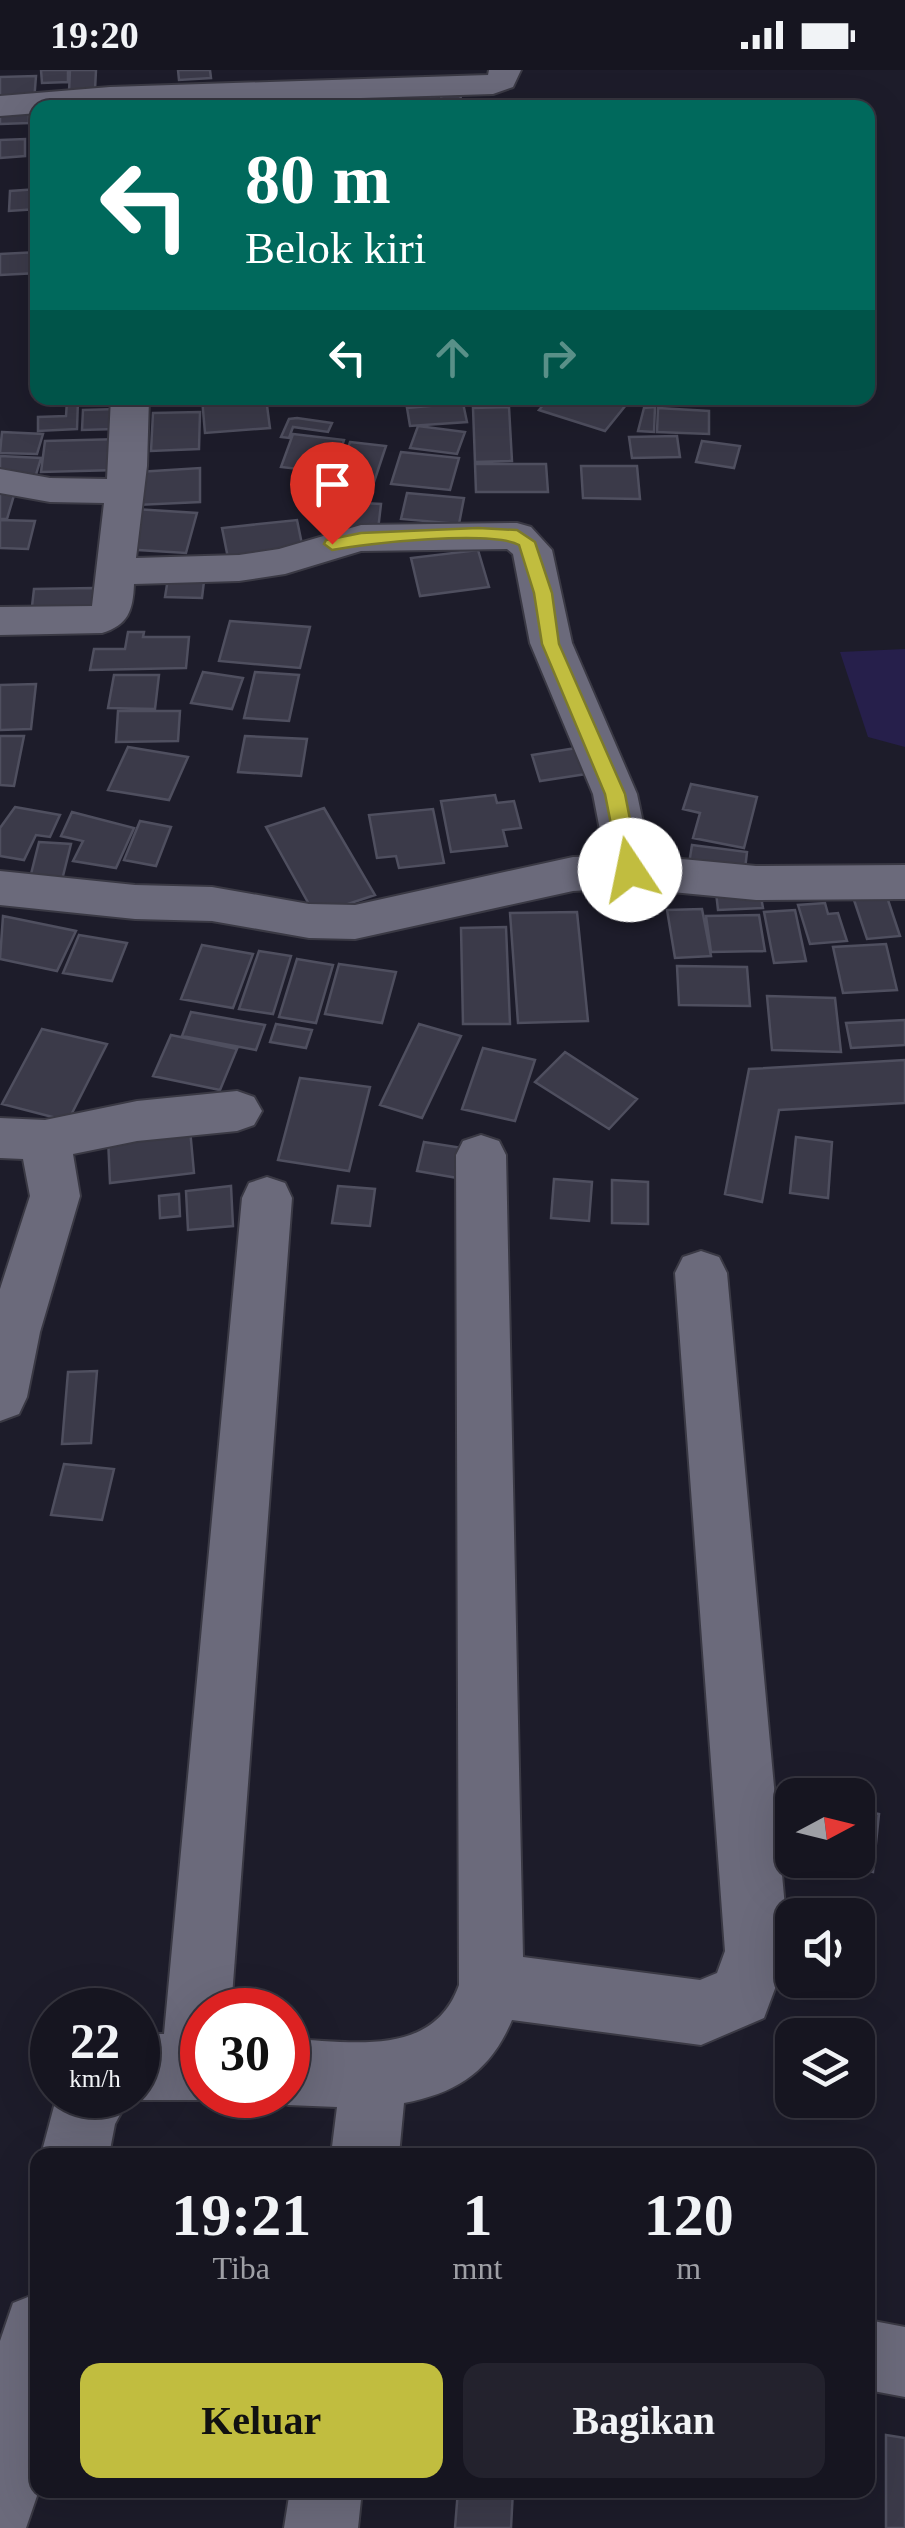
<!DOCTYPE html>
<html lang="id">
<style>
body{margin:0;font-family:"Times New Roman",serif;background:#23222d;color:#f1f3f6;height:100vh;display:flex;flex-direction:column;font-size:38px;white-space:nowrap}
*{box-sizing:border-box;margin:0}
p{font-size:32px;color:#9e9fa5}
.icon{flex:none;width:55px;height:55px;fill:none;stroke:currentColor;stroke-width:2;stroke-linecap:round;stroke-linejoin:round}
.map{position:relative;flex:1;overflow:hidden}
.sheet{position:absolute;left:30px;top:2078px;width:845px;height:350px;display:flex;flex-direction:column;background:#161520;border-radius:20px;box-shadow:0 10px 40px #0002,0 0 0 2px #35343e}
.sheet>*{flex:none}
.top-card{position:absolute;left:30px;top:30px;width:845px;height:305px;border-radius:20px;box-shadow:0 10px 40px #0002,0 0 0 2px #35343e;background:#00695c;color:#fff;overflow:hidden}
.needle{width:65px;rotate:83deg}
.buttons{position:absolute;left:775px;top:1708px;display:grid;gap:20px}
.buttons a{display:grid;place-items:center;width:100px;height:100px;border-radius:20px;background:#161520;box-shadow:0 10px 40px #0002,0 0 0 2px #35343e;font-size:50px}
.speed{position:absolute;left:30px;top:1918px;display:flex;gap:20px;font-size:50px;font-weight:700;text-align:center}
.speed>*{display:grid;place-content:center;width:130px;height:130px;border-radius:50%;background:#161520;box-shadow:0 10px 40px #0002,0 0 0 2px #35343e;line-height:1}
.speed small{font-size:25px;font-weight:400}
.speed .limit{border:15px solid #d22;background:#fff;color:#111}
.pin{position:absolute;display:grid;place-items:center;width:85px;height:85px;color:#fff;margin:-102px -42px;border-radius:50% 50% 50% 0;rotate:-45deg;box-shadow:0 0 10px #0007}
.pin .icon{rotate:45deg}
.me{position:absolute;width:110px;margin:-55px;rotate:349deg;stroke-linejoin:round;filter:drop-shadow(0 0 8px #0008)}
.turn{display:flex;align-items:center;gap:35px;height:210px;padding:0 50px;font-size:45px}
.turn .icon{width:130px;height:130px;stroke-width:2.5}
.turn b{display:block;font-size:70px;line-height:85px}
.lanes{display:flex;align-items:center;height:95px;padding:0 50px;background:#0003;justify-content:center;gap:50px;direction:ltr}
.lanes .off{opacity:.35}
.eta{display:flex;justify-content:space-evenly;align-items:center;height:170px;text-align:center}
.eta b{font-size:60px;font-weight:600;line-height:70px}
.action{display:flex;gap:20px;margin-top:auto;padding:20px 50px}
.action a{flex:1;height:115px;border-radius:20px;background:#c1bd3f;color:#111;font-size:40px;font-weight:600;line-height:115px;text-align:center}
.action a+a{background:#23222d;color:#f1f3f6}
.status{display:flex;justify-content:space-between;align-items:center;height:70px;padding:0 50px;background:#161520;direction:ltr}
.status svg{height:28px;fill:currentColor}
.map>svg:first-child{display:block}
.green{fill:#261f4b}
.building{fill:#3b3a49;stroke:#4f4f5f;stroke-width:2.5}
.lines{fill:none;stroke-linecap:round;stroke-linejoin:round}
.street-casing{stroke:#3a3944;stroke-width:4}
.street{fill:#6b6a7b;fill-rule:evenodd}
.route{fill:#c1bd3f;stroke:#7d7b29;stroke-width:2.5}
</style>
<div class="status"><b>19:20</b><svg viewBox="0 0 49 12"><path d="M0 12V9h3v3zM5 12V6h3v6zM10 12V3h3v9zM15 12V0h3v12zM26 1h20v11H26zM47 4h2v5h-2z"/></svg></div>
<div class="map">
<svg width="905" height="2458" viewBox="0 0 905 2458">
<rect width="100%" height="100%" fill="#1d1c2a"/>
<path class="green" d="M905 579V677L868 667 840 582Z"/>
<path class="building" d="M41 0H68V12L42 13Z
M70 0H96L95 20 69 22Z
M178 0H210L211 8 179 10Z
M36 6 34 32 0 33V7Z
M442 22 462 23 460 30 479 31 477 38H396L398 26 441 29Z
M29 40V53L0 54V41Z
M25 69V86L0 88V70Z
M38 119V139L9 141 10 121Z
M38 182V203L0 205V184Z
M202 328H266L270 358 205 363Z
M549 328H621L630 330 605 361 539 340Z
M78 330 77 359 38 361V347L66 346 67 331Z
M463 333 467 352 410 356 407 338Z
M509 337 512 391 475 392 473 338Z
M655 337 654 362 638 361 644 338Z
M658 338 709 341V364L657 362Z
M117 339 115 359 82 360 83 340Z
M200 342 199 379 151 381 153 343Z
M297 348 332 353 328 362 293 357 289 368 281 367 289 349Z
M418 356 465 362 457 384 410 378Z
M2 362 43 364 37 384 0 383Z
M293 364 344 370 333 403 281 397Z
M677 366 680 387 632 388 629 367Z
M120 369 118 400 41 402 45 371Z
M702 371 740 376 734 398 696 392Z
M350 372 386 376 373 415 337 410Z
M401 382 459 388 450 420 391 414Z
M0 386 41 388 35 408 0 407Z
M475 394H546L548 422H476Z
M581 396H637L640 429 583 428Z
M200 398V432L137 435 138 402Z
M0 415H17L7 449H0Z
M407 423 464 428 459 454 401 449Z
M323 431 381 434 378 460 319 457Z
M135 439 197 443 186 483 122 479Z
M0 450 35 451 28 479 0 478Z
M297 450 304 484 229 493 222 458Z
M478 480 489 517 420 526 411 488Z
M169 502 205 503 202 528 165 527Z
M94 518 91 543 31 545 34 519Z
M230 551 310 557 300 598 219 591Z
M128 562H144L143 567H189L186 598 90 600 94 579H125Z
M203 602 243 608 232 639 191 633Z
M255 602 299 605 289 651 244 648Z
M114 605H159L155 639 108 638Z
M36 614 31 659 0 660V615Z
M118 641H180L178 671 116 672Z
M0 666H24L14 716 0 715Z
M245 666 307 669 301 706 238 702Z
M128 677 188 687 169 730 108 720Z
M583 677 593 703 540 711 532 685Z
M691 714 757 727 744 778 693 768 700 743 683 739Z
M495 725 497 733 514 731 521 758 503 760 507 776 451 782 441 731Z
M15 737 60 745 50 767 36 765 24 790 0 786V758Z
M324 738 375 825 315 845 266 757Z
M433 739 444 793 399 798 396 786 377 788 369 745Z
M72 742 134 758 116 798 73 791 83 771 61 766Z
M140 751 171 757 156 796 124 790Z
M39 772 71 774 62 810 30 808Z
M692 775 747 782 744 808 688 800Z
M760 821 763 838 718 840 716 822Z
M887 827 900 866 867 869 854 830Z
M825 833 828 844 838 843 847 871 810 874 798 835Z
M702 839 711 886 675 888 667 840Z
M795 840 806 891 774 893 764 842Z
M577 842 588 951 518 953 510 843Z
M759 845 765 881 711 882 706 846Z
M3 846 76 861 57 901 0 889Z
M506 857 510 954H463L461 858Z
M79 865 127 873 112 911 63 903Z
M886 874 897 920 843 923 833 877Z
M202 875 253 884 233 938 181 929Z
M259 881 291 886 273 944 239 939Z
M297 889 333 895 316 953 279 947Z
M339 894 396 902 382 953 325 944Z
M677 896 747 897 750 936 679 935Z
M767 926 835 928 841 982 772 980Z
M191 942 265 955 256 980 182 966Z
M905 950V975L851 978 846 953Z
M276 954 312 960 306 978 270 972Z
M419 954 461 966 422 1048 380 1035Z
M42 959 107 974 68 1051 2 1034Z
M171 965 237 979 220 1020 153 1006Z
M483 978 535 990 515 1051 462 1039Z
M565 982 637 1029 609 1059 535 1012Z
M905 990V1033L779 1040 762 1132 725 1124 749 999Z
M300 1008 370 1017 349 1101 278 1090Z
M190 1059 194 1103 110 1113 108 1068Z
M796 1067 832 1072 828 1128 790 1123Z
M424 1072 475 1080 469 1110 417 1101Z
M554 1109 592 1112 589 1151 551 1148Z
M612 1110 648 1112V1154L612 1153Z
M231 1116 233 1156 188 1160 186 1121Z
M338 1116 375 1119 370 1156 332 1153Z
M179 1124 180 1146 160 1148 159 1126Z
M97 1301 91 1373 62 1374 68 1302Z
M64 1394 114 1399 102 1450 51 1445Z
M858 1740 879 1744 873 1802 837 1794V1790H858Z
M886 2365 905 2368V2458H886Z
M458 2420H513L511 2458H455Z"/>
<g class="lines">
<g class="street-casing">
<path id="street" d="M489 0H521L513 17 493 24 38 38V43L0 46V26L110 17 488 5Z
M111 328H149L147 396 136 488 239 485 279 479 361 455 517 453 531 457 552 480 572 573 637 724 650 786 756 796 905 795V829L756 830 630 818 573 821 355 869 309 868 212 851 135 849 0 835V801L135 815 212 817 309 834 355 835 573 787 605 786 593 724 530 573 513 484 507 479 361 481 285 504 239 511 134 514C133 541 128 555 102 563L0 565V537L92 536 104 433 50 432 0 423V399L50 408 107 409Z
M237 1021 254 1027 262 1041 254 1055 237 1061 137 1071 73 1084 80 1126 40 1262 27 1327 19 1344 0 1351V1219L30 1126 23 1089 0 1088V1048L45 1050 137 1031Z
M481 1065 499 1071 506 1085 523 1887 700 1910 717 1903 725 1881 675 1203 683 1187 701 1181 719 1187 727 1203 789 1881 764 1948 701 1975 512 1950C491 2000 458 2023 404 2033L399 2085H331L337 2037 288 2035 265 2025H288V1969C350 1971 433 1989 459 1915L456 1085 463 1071Z
M267 1107 285 1113 292 1128 231 1940H202V2025H214L202 2030H138L130 2026 115 2054 109 2085H41L57 2025H138V1964H164L242 1128 249 1113Z
M38 2223 39 2420 26 2458H0V2271L13 2233Z
M868 2250 905 2257V2327L868 2320Z
M290 2420H362L358 2458H284Z"/>
</g>
<use href="#street" class="street"/>
</g>
<path class="route" d="M478 458 517 460 535 472 552 523 559 574 625 724 640 800 637 806H623L620 800 605 724 542 574 534 523 519 475C492 460 366 473 332 480L324 474 326 470 361 463Z"/>
</svg>
<div class="buttons">
<a><svg class="needle" viewBox="-14 -14 28 28"><path d="M0-13l5 13h-10z" fill="#e53935"/><path d="M0 13l5-13h-10z" fill="#9e9fa5"/></svg></a>
<a><svg class="icon" aria-label="sound" viewBox="0 0 24 24"><path d="M4 9h4l5-4v14l-5-4H4zM17 9q2 3 0 6"/></svg></a>
<a><svg class="icon" aria-label="layers" viewBox="0 0 24 24"><path d="M12 4l9 5-9 5-9-5zM3 14l9 5 9-5"/></svg></a>
</div>
<div class="speed"><div>22<small>km/h</small></div><div class="limit">30</div></div>
<div class="pin" style="left:332px;top:474px;background:#d93025"><svg class="icon" aria-label="arrive" viewBox="0 0 24 24"><path d="M6 21V4h12l-3 4 3 4H6"/></svg></div>
<svg class="me" style="left:630px;top:800px" viewBox="-20 -20 40 40"><circle r="19" fill="#fff"/><path d="M0-13L10 11 0 6-10 11z" fill="#c1bd3f"/></svg>
<div class="top-card">
<div class="turn"><svg class="icon" aria-label="left" viewBox="0 0 24 24"><path d="M17 20v-9H6M10 6l-5 5 5 5"/></svg><div><b>80 m</b>Belok kiri</div></div>
<div class="lanes"><svg class="icon" aria-label="left" viewBox="0 0 24 24"><path d="M17 20v-9H6M10 6l-5 5 5 5"/></svg><svg class="icon off" aria-label="ahead" viewBox="0 0 24 24"><path d="M12 20V5M6 11l6-6 6 6"/></svg><svg class="icon off" aria-label="right" viewBox="0 0 24 24"><path d="M7 20v-9h11M14 6l5 5-5 5"/></svg></div>
</div>
<section class="sheet">
<div class="eta">
<div><b>19:21</b><p>Tiba</p></div>
<div><b>1</b><p>mnt</p></div>
<div><b>120</b><p>m</p></div>
</div>
<div class="action"><a>Keluar</a><a>Bagikan</a></div>
</section>
</div>
